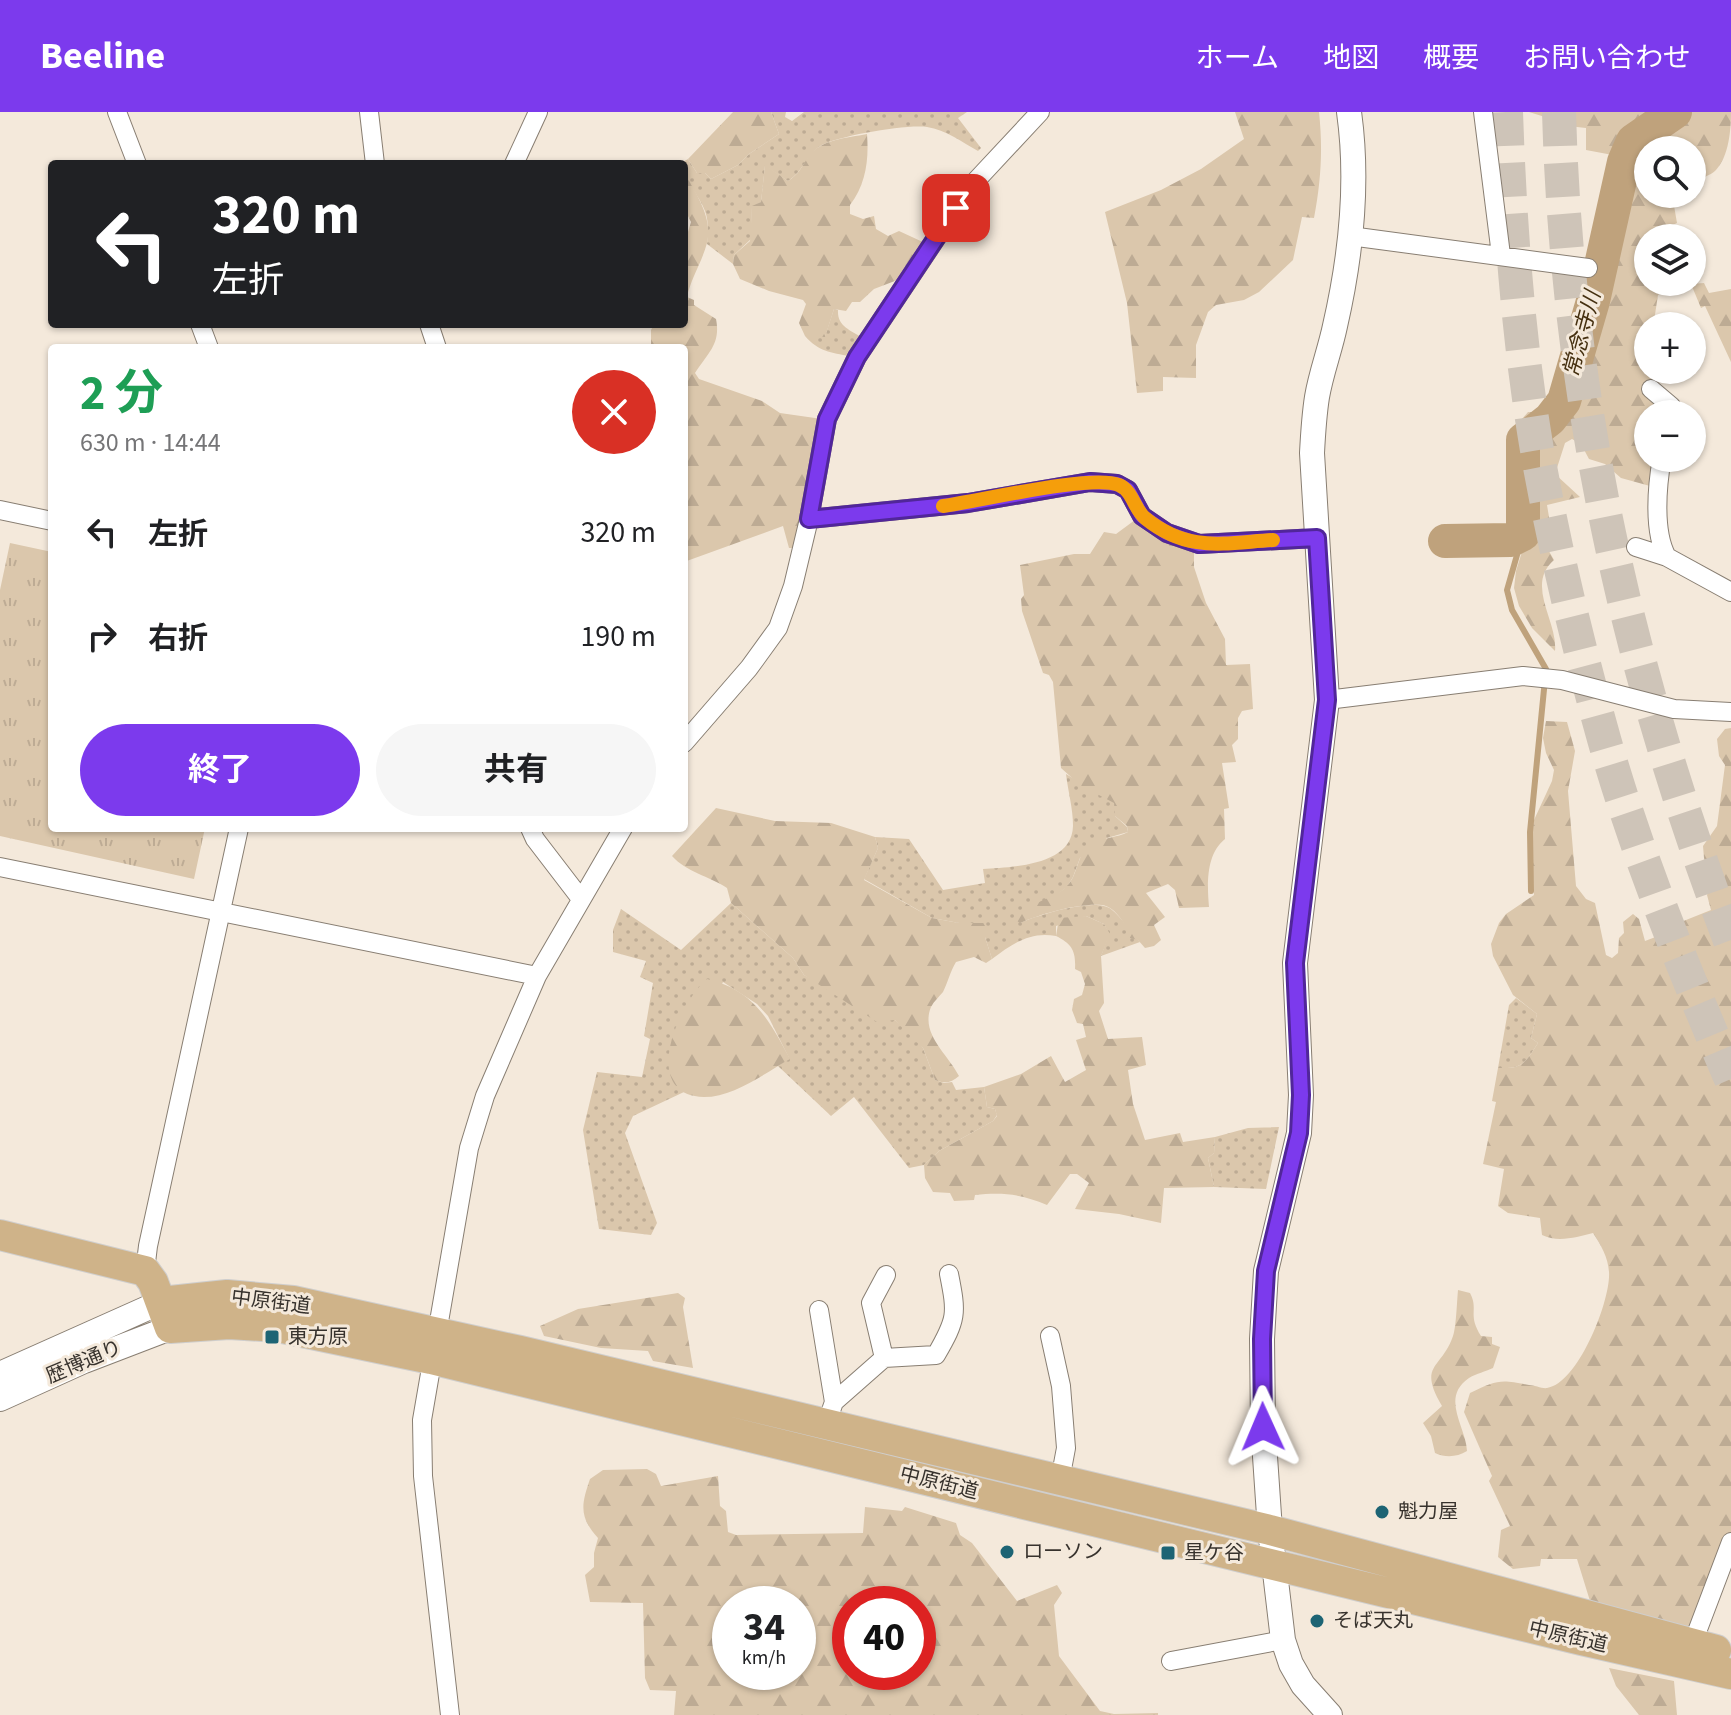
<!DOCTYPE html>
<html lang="ja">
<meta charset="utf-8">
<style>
body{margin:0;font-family:"Source Sans 3","Noto Sans JP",sans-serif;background:#f6f6f6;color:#202124;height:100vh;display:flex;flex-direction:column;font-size:30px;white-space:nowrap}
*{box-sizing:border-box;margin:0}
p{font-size:26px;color:#757577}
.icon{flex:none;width:44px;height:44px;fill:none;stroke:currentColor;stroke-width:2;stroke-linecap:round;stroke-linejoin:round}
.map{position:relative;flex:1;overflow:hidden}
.sheet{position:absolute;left:48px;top:232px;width:640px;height:488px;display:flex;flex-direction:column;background:#fff;border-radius:8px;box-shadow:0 2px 6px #0004}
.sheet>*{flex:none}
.hud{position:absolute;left:48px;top:48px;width:640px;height:168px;border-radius:8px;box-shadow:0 2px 6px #0004;background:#202124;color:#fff;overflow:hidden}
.fabs{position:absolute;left:1634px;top:24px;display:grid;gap:16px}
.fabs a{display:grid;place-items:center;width:72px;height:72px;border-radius:50%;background:#fff;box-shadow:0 2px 6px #0004;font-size:40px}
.speed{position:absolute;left:712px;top:1474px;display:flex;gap:16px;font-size:40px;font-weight:700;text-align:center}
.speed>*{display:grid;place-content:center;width:104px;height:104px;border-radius:50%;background:#fff;box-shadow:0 2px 6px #0004;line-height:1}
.speed small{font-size:20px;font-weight:400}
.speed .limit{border:12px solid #d22;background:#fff;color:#111}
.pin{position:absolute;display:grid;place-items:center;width:68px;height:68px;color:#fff;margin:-34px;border-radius:16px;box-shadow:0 4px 12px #0006}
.me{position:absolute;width:88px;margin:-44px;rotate:359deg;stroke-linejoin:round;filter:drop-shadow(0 0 6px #0008)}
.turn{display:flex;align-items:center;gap:28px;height:168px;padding:0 32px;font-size:36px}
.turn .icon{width:104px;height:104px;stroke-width:2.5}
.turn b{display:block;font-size:56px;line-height:68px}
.round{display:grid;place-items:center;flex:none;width:84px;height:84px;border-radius:42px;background:#f6f6f6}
.summary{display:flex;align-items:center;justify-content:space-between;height:136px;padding:0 32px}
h1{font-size:48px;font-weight:700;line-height:60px;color:#1e9e55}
.primary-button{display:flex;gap:16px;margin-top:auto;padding:16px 32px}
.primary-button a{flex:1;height:92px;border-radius:48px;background:#7c3aed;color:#fff;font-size:32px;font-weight:700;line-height:92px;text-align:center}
.primary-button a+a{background:#f6f6f6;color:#202124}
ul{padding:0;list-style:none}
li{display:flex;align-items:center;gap:24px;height:104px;padding:0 32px}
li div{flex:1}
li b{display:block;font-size:30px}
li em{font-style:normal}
header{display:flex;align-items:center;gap:48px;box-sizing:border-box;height:112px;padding:0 40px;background:#7c3aed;color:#fff}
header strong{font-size:38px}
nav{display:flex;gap:44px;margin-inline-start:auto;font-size:28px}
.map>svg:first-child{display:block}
.grass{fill:url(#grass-dots)}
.forest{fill:url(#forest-firs);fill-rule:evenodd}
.park{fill:url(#park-tufts)}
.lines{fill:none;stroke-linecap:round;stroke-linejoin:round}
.stream{stroke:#bfa27c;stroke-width:6}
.river{stroke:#bfa27c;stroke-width:34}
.motorway-tunnel{stroke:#cec4b8;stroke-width:34;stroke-dasharray:34 17;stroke-linecap:butt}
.minor-casing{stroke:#887e72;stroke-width:20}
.tertiary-casing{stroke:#887e72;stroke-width:26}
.primary-casing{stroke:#cfcecd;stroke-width:32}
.minor{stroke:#fff;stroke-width:18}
.tertiary{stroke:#fff;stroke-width:24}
.primary{stroke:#cfb389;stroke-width:30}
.route-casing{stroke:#51269a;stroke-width:20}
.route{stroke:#7c3aed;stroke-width:14}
.slow{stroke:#f59e0b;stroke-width:14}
.poi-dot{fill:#1d6474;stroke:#f4e9db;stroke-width:3}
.labels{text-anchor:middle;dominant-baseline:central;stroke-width:6;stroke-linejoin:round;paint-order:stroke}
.street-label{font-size:20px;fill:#37322d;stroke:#f4e9db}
.poi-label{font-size:20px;fill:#37322d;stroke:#f4e9db;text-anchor:start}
.water-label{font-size:22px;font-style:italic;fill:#453010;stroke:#f4e9db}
</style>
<header>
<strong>Beeline</strong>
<nav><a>ホーム</a><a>地図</a><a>概要</a><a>お問い合わせ</a></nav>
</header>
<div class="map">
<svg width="1731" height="1603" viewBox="0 0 1731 1603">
<defs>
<pattern id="grass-dots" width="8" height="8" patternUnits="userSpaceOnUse" patternTransform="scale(2)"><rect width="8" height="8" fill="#dbc7ac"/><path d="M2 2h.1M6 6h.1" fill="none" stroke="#bdab94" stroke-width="1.8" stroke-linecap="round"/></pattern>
<pattern id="forest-firs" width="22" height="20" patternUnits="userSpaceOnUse" patternTransform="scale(2)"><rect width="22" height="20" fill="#dbc7ac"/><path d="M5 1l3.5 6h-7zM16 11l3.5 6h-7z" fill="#bdab94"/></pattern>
<pattern id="park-tufts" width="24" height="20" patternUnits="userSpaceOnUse" patternTransform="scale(2)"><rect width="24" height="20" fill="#dbc7ac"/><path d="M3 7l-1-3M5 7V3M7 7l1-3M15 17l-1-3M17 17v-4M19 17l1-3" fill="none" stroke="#bdab94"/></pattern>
</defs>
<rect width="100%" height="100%" fill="#f4e9db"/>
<path class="grass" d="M771 0H786L785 5 792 9 804 0H967L958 6 981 36 978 39C962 30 946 18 927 15 906 12 839 24 822 33 806 42 804 59 788 69L765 54 761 90 752 95 751 127 734 143 733 152 707 132C708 121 709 110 705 99 699 83 684 69 684 52H679L688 47 697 61H705L711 67 738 53 749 42 779 22Z
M834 197 838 198C837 214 850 218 863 226L850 244C831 241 818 239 805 224H825Z
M1528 300H1548L1521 325 1511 359 1516 314Z
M1066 662 1115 691V704L1127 715 1128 720 1107 726 1080 746 1073 765 1067 775 1020 811C1038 803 1095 785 1111 797 1122 806 1131 820 1140 830L1101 844 1109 822 1104 812 1086 804 1056 814V824C1030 819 1012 832 992 847L985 825V811H959L932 806 864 767 878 736 875 725 909 727 943 778 985 771 983 757C1012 755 1072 754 1073 714 1073 697 1068 679 1066 662Z
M731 791 793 846 804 863 895 908 915 925 923 936 935 968 944 971 952 970 956 978 984 975 987 995 995 997 997 1003 993 1009 939 1039 924 1053 909 1056 854 985 831 1004 778 954 789 946 768 904 757 892 723 870 673 968 684 980 633 1004 625 1021 657 1111 651 1123 599 1117 583 1018 597 960 642 965 650 927 644 924 653 871 640 865 646 849 613 840V818L621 797 681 838Z
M1516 886 1537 902 1531 926 1538 931C1525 951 1523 957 1498 956L1509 893Z
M1279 1015 1266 1077 1214 1075 1208 1046 1214 1041 1215 1025 1248 1016Z"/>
<path class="forest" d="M733 0H771L779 22 749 42 738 53 711 67 705 61H697L688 47Z
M1235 0H1319C1323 37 1321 69 1314 106L1302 105 1293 148 1259 180 1244 188 1216 193 1208 200 1196 233V266L1163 265V279L1137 281 1127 191 1105 100 1161 78 1201 57 1244 27Z
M1529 0H1731C1731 18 1729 44 1716 58 1711 64 1700 66 1692 69V38H1648V82H1672L1677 111 1666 116 1665 126H1648V170H1674L1658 183 1654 209 1644 214 1648 225V258L1660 259 1645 281 1666 296 1665 302H1648V346H1657L1650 374 1621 366 1605 352 1589 347 1581 332 1572 327 1565 331 1555 362 1580 385 1547 393 1553 429 1546 434 1554 448C1525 473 1558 509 1555 539L1532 516 1519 494 1514 476 1516 459 1533 404 1527 358 1533 329 1563 300 1576 270 1574 267 1606 147 1594 146 1618 44 1586 38V16L1550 12 1545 5Z
M867 22C869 48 866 72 850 93V102L863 107 874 104 876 117 888 124 899 119 925 131 900 167 874 177 860 190H852L846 199 834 197 825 225 805 224 799 211 806 192 803 188 769 179 740 167 733 152 734 143 750 129 752 94 761 90 765 53 788 69C799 62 801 56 808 45 821 27 847 26 867 22Z
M684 60C696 82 713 105 707 131 702 150 691 166 687 185L694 188V193L716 207C721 232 708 241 695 261L699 267 762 289 780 301 822 307 796 436H789L783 414 684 450V236H651V218L654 212H684V133L691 110 684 96Z
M1704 171 1709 181 1731 177V250L1705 194 1701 196 1691 172Z
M1139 405 1194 434V455L1206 491 1225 527 1226 553 1250 552 1253 597 1242 599 1238 606V627L1232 633 1236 650 1222 651 1229 696 1224 697 1225 727C1206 742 1207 772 1209 795L1179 796 1175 778 1168 772 1146 781 1165 805 1154 813 1161 828 1154 834 1145 836 1138 828 1130 826C1127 814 1116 795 1102 793 1078 791 1041 802 1020 811L1017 809C1025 789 1053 789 1067 774 1079 762 1076 741 1092 732 1103 725 1117 726 1128 720L1127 714 1115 704 1114 691 1080 673 1061 656 1053 570 1049 563 1043 561 1022 499 1021 487 1024 483 1020 453 1074 442H1090L1104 420 1116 422Z
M1546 609 1567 610 1575 639 1568 679 1576 774 1586 787 1595 791 1606 843 1612 846 1618 841 1619 826 1624 821 1623 810 1633 802 1639 807 1645 829 1666 821V816L1711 798 1707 783 1712 770 1704 746 1703 734 1717 714 1725 653 1719 644 1717 627 1725 617 1731 616V1438L1690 1515 1611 1498 1590 1489 1577 1447H1541L1540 1454 1513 1457 1498 1445 1501 1418 1510 1414 1489 1369 1492 1364 1464 1300 1470 1281C1497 1268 1500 1267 1529 1273 1534 1273 1543 1277 1547 1276 1578 1272 1611 1188 1609 1160 1608 1145 1601 1133 1593 1121 1577 1125 1558 1131 1542 1123L1540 1106 1508 1101 1498 1094 1504 1057 1483 1052 1496 990 1492 989 1498 956C1523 957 1525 951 1538 931L1531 926 1537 902 1513 883 1493 844 1491 832 1499 811 1506 802 1534 783 1531 727 1534 708 1552 669 1554 658 1546 641 1543 626Z
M716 696 775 709 831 711 875 725 878 736 864 768 932 806 959 811H985V825L992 847 986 851 974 845 956 850C950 860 948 870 943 880 939 885 934 889 931 895 920 922 948 942 959 964 951 971 945 972 935 968L923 936 895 908 877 910 804 863 793 846 731 791 727 776C709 764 686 760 672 744Z
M1086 804 1104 812 1110 822 1101 844 1104 891 1099 899 1108 927 1142 925 1146 953 1128 958 1133 992 1145 1028 1180 1021 1183 1030 1215 1025 1214 1041 1208 1046 1214 1075 1164 1076 1161 1111 1119 1102 1075 1097 1089 1071 1077 1062H1070L1047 1093C1022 1082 1002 1080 975 1083L974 1088 954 1089 950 1081 933 1080 925 1066 924 1053 939 1039 993 1009 997 1004 995 997 987 995 984 975 1021 962 1051 944 1065 970 1086 958 1076 928 1086 925 1083 912 1077 911 1072 898 1074 887 1082 883 1085 872 1081 860 1075 857C1076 839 1072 832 1056 824L1059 806Z
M707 867C754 878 769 908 790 947 765 961 734 985 704 985 638 983 679 890 707 867Z
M1458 1178 1470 1181C1479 1198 1467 1202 1481 1224L1492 1225V1232L1500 1235 1493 1256C1485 1260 1477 1261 1469 1266 1440 1286 1466 1314 1467 1339 1457 1345 1446 1346 1435 1341L1431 1324 1423 1311 1442 1294C1417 1252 1442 1257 1453 1224 1456 1217 1457 1189 1458 1178Z
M678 1181 685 1186 683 1195 693 1256 653 1249 648 1239 601 1236 544 1224 540 1214 578 1197Z
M647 1357 656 1362 661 1374 718 1364 720 1394 726 1399 728 1420 736 1423 863 1421 865 1395 902 1399 905 1395 956 1411 960 1423 972 1431 1017 1489 1057 1473 1062 1481 1054 1493 1059 1544 1100 1599 1114 1602 1158 1601V1603H674L676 1579 650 1578 645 1566 643 1491 590 1490 585 1463 594 1455V1441L598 1426C579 1405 581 1393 590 1367L603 1358ZM730 1492H798V1560H730ZM850 1492H918V1560H850Z
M1609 1556 1674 1569 1677 1603H1639L1616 1574Z"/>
<path class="park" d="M10 431 52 440V716H205L194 767 0 724V478Z"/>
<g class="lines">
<path class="stream" d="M1523 422 1507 478 1512 498 1546 557 1530 720 1531 779"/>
<path class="river" d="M1445 429 1511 428 1523 422V328L1550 307 1564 289 1593 189 1624 50 1633 29 1675 0"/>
<path class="motorway-tunnel" d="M1506 0C1510 118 1519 239 1540 355 1557 447 1579 537 1604 627 1637 743 1683 856 1731 967
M1559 0C1567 289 1628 562 1731 831"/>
<g class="minor-casing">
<path id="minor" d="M117 0 137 52
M369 0 375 52
M1483 0 1501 143
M514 52 538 0
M1350 124 1588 156
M200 212 209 236
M429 212 437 236
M1651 277 1671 294 1670 302
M1662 346C1657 374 1653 420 1667 445L1731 480
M0 398 52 409
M809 407 968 391 1090 370 1117 372 1128 378 1142 404 1167 421 1199 432 1317 426
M1636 435 1667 445
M1327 588 1523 564 1562 568 1674 597 1731 600
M684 631 749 556 778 516 793 474 809 407 827 307 857 245 971 74 1040 0
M530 716 535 727 581 787
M0 755 537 864
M145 1159 148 1134 239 716
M819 1198 834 1290
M1050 1224 1061 1274 1066 1336 1060 1368
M884 1246 871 1191 886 1163
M826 1313 834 1290 884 1246 936 1243C957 1207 957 1202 949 1162
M1692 1533 1731 1430
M1171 1549 1283 1528
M450 1603 423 1364 422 1308 469 1036 485 984 537 864 623 716"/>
</g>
<g class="tertiary-casing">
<path id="tertiary" d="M0 1262 161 1190
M0 1287 84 1249 170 1216
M1330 1603 1303 1573 1291 1552 1283 1528 1270 1418 1263 1315 1262 1227 1266 1159 1299 1021 1301 983 1295 851 1327 588 1312 341C1313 322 1314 304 1317 285 1321 261 1330 238 1335 214 1351 144 1359 71 1349 0"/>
</g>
<g class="primary-casing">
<path id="primary" d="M0 1123 145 1159 153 1170 170 1216 229 1212 278 1215 431 1247 1581 1528 1731 1562
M161 1190 227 1183 293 1189 520 1239 1270 1418 1716 1538"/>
</g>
<use href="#minor" class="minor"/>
<use href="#tertiary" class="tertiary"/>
<use href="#primary" class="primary"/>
</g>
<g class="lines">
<g class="route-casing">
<path id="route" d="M956 96 857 245 827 307 809 407 968 391 1090 370 1117 372 1128 378 1142 404 1167 421 1199 432 1317 426 1327 588 1295 851 1301 983 1299 1021 1266 1159 1262 1227 1263 1315"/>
</g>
<use href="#route" class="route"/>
<path class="slow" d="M943 394C980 389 1091 362 1119 373 1133 379 1134 397 1145 406 1188 441 1223 431 1273 428"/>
</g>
<g class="poi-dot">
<rect x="264" y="1217" width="16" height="16" rx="4"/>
<circle cx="1382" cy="1400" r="8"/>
<circle cx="1007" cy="1440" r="8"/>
<rect x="1160" y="1433" width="16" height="16" rx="4"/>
<circle cx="1317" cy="1509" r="8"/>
</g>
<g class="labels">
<g class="street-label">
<text transform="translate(271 1190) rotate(7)">中原街道</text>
<text transform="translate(84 1250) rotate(-23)">歴博通り</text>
<text transform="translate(939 1371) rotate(14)">中原街道</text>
<text transform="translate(1568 1525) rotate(13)">中原街道</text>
</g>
<g class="poi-label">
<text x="288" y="1225">東方原</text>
<text x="1398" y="1400">魁力屋</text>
<text x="1023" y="1440">ローソン</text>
<text x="1184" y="1441">星ケ谷</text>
<text x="1333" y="1509">そば天丸</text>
</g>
<g class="water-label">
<text transform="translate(1582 222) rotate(-75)">常念寺川</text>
</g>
</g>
</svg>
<div class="fabs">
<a><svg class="icon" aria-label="search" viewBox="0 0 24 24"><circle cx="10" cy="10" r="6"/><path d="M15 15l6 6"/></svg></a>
<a><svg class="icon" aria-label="layers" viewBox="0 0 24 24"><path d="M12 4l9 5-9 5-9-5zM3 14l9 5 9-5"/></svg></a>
<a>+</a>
<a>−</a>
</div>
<div class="speed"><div>34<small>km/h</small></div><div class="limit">40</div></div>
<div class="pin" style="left:956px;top:96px;background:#d93025"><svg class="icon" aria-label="arrive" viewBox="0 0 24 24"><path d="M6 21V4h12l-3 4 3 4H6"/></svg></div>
<svg class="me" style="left:1263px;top:1315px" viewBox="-20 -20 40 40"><path d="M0-17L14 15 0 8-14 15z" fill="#7c3aed" stroke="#fff" stroke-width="4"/></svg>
<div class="hud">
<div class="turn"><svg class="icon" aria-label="left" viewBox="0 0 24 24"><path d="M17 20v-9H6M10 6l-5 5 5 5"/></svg><div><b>320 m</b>左折</div></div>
</div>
<section class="sheet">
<div class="summary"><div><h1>2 分</h1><p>630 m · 14:44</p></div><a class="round" style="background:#d93025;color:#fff"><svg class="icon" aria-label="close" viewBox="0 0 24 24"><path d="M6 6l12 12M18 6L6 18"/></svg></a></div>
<ul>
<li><svg class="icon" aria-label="left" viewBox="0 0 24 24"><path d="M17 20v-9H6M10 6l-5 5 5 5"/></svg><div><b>左折</b></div><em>320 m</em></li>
<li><svg class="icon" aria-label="right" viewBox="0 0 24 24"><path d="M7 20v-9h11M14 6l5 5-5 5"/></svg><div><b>右折</b></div><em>190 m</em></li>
</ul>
<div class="primary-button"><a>終了</a><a>共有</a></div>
</section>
</div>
